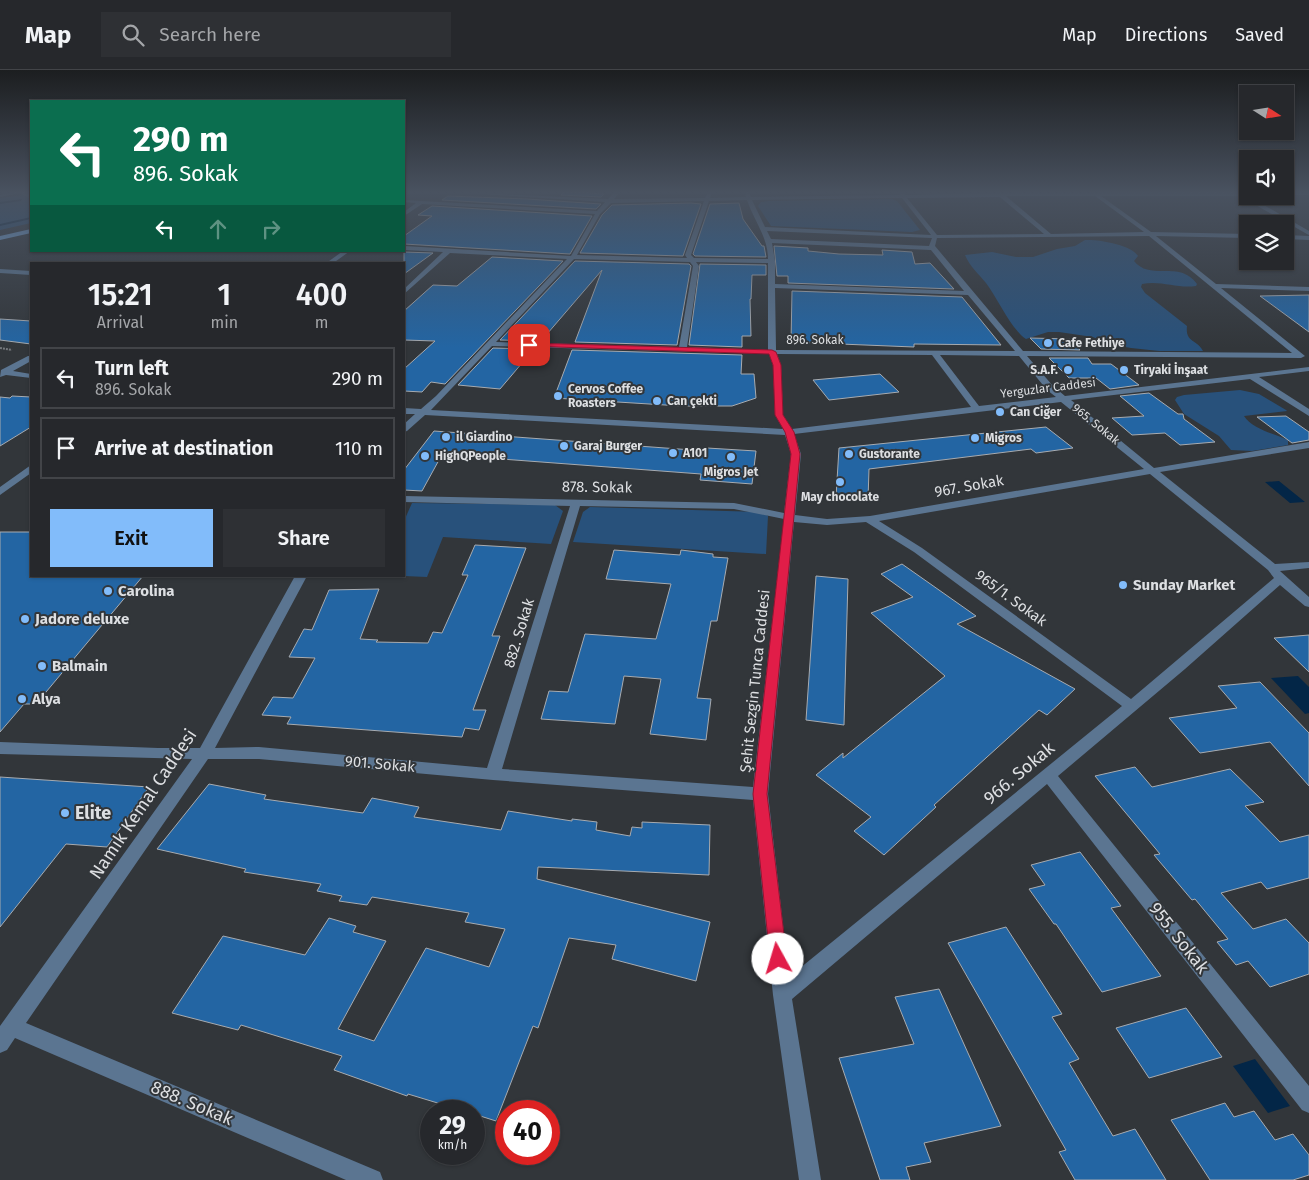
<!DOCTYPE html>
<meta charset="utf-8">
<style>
body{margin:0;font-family:"Fira Sans",sans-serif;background:#2e3034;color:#f1f3f6;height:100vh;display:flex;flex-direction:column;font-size:19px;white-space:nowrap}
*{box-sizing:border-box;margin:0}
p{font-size:16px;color:#a4a6a9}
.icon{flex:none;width:28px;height:28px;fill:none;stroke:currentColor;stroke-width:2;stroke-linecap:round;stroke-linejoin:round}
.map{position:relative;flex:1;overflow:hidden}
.details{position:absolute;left:30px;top:192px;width:375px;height:315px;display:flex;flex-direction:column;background:#26282c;border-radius:0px;box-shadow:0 1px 4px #0004,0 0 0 1px #424448}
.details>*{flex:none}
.guide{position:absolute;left:30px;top:30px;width:375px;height:152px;border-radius:0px;box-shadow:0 1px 4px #0004,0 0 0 1px #424448;background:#0b6e4f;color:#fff;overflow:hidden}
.needle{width:32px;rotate:102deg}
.buttons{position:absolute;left:1239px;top:15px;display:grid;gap:10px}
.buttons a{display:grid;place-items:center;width:55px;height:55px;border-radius:0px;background:#26282c;box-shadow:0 1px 4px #0004,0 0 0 1px #424448;font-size:25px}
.speed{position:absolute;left:420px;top:1030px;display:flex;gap:10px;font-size:25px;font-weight:700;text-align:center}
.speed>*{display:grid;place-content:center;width:65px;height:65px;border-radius:50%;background:#26282c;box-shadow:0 1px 4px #0004,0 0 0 1px #424448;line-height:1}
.speed small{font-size:12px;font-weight:400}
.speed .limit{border:8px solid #d22;background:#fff;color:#111}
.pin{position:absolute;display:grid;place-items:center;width:42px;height:42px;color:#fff;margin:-21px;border-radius:10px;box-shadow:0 2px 8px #0006}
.me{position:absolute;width:55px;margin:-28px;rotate:354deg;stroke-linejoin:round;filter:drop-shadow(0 0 4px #0008)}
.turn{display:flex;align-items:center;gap:18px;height:105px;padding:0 20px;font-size:22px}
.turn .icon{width:65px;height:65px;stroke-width:2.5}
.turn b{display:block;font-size:35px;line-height:42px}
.lanes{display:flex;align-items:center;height:48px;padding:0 20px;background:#0003;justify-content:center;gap:25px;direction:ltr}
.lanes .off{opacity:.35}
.eta{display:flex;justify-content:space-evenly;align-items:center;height:85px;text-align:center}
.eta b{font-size:30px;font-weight:600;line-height:35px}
.primary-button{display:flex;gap:10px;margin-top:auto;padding:10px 20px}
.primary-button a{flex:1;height:58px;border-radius:0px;background:#82bcfa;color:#111;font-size:20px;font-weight:600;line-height:58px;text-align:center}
.primary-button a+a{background:#2e3034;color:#f1f3f6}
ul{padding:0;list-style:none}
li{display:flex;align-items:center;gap:15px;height:62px;margin:0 10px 8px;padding:0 10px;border:2px solid #424448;border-radius:0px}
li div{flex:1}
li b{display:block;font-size:19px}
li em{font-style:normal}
header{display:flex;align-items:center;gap:30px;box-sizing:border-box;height:70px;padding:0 25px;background:#26282c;border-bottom:1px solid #424448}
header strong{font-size:24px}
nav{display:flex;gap:28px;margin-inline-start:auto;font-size:18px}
.search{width:350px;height:45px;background:#2e3034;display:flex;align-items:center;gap:12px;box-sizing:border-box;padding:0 18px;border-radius:0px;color:#a4a6a9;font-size:19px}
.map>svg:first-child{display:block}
.green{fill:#28517b}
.water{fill:#032647}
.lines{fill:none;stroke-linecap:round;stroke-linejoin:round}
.stream{fill:#032647;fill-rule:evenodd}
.building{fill:#2365a3;stroke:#a7abb0}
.path-far1{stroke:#76797d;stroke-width:2;stroke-dasharray:2 1;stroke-linecap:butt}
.path{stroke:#76797d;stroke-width:2.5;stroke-dasharray:2.5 2;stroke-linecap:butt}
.minor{fill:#5b7591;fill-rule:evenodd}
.major{fill:#7cb2ec;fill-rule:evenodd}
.route{fill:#e11d48;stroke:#92132f}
.poi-dot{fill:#82bcfa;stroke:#32363a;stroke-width:2}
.labels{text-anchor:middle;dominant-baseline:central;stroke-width:4;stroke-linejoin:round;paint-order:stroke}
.far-street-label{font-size:12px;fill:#dddfe2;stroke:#32363a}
.far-poi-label{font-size:12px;font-weight:bold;fill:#dddfe2;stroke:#32363a;text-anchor:start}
.street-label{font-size:15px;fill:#dddfe2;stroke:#32363a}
.poi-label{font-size:15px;font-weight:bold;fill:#dddfe2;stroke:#32363a;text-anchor:start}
.near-street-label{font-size:18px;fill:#dddfe2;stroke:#32363a}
.near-poi-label{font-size:18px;font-weight:bold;fill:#dddfe2;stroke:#32363a;text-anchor:start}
</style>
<header>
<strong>Map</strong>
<div class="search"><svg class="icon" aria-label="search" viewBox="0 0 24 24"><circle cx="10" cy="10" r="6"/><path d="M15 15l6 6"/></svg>Search here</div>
<nav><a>Map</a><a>Directions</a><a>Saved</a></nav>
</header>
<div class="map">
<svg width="1309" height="1110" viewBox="0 0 1309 1110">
<rect width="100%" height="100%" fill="#32363a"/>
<path class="green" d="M31 124V153L0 160V128Z
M892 129 897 131 920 160 912 162 771 156 758 136 761 132 769 131Z
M1085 170C1098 169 1132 175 1138 186L1134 191C1151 212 1179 189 1197 214L1196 216C1178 219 1161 210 1142 214L1141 217 1145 223 1187 256C1185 273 1197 269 1203 281H1159L1131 278 1109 274 1093 267 1059 262H1048L1026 269C1011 259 998 229 986 213 978 203 970 197 965 185L992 182 1016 187H1033L1057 179 1075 176Z
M1240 320 1259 324 1286 340 1287 341 1244 346C1252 359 1275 364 1288 370V375L1252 381 1231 380 1219 366 1184 344 1175 330 1177 327 1184 325Z
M412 433 555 435 563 441 551 474 443 467 427 507 404 506V451Z
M590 437 761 442 768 446 766 484 573 472 583 442Z"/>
<path class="water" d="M1279 411 1305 432 1290 433 1265 412Z
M1298 606 1309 617V643L1305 644 1271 608Z
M1255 989 1290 1036 1268 1043 1233 996Z"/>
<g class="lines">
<path class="stream" d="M22 129 21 131 0 134V132Z
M31 147V149L0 156V154Z"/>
</g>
<path class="building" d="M564 122H572L604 124 601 127 561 125Z
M448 126 527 129 601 134 596 139 442 130Z
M691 133 701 134 683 186 580 183 602 145 612 135Z
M739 133 743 149 762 176H764L766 187 695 186 693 184 710 134Z
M432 136 592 146 570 184 404 174V166L432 146 418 145Z
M774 176 808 178V181L839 184 883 185 882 180 912 182 915 194 930 193 954 219 788 213V206H777Z
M404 182 433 183 404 204Z
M492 187 563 191 445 314 431 312 422 322 404 321V299L435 271 404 270V241L433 215 457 216Z
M575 191 689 194 691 196 677 275 575 272 602 200 541 271 500 270Z
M700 194 766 195V205H752L751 229H750L751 266H742V277L689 275Z
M792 221 962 227 1001 275 914 274V277L791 272Z
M1309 225V262L1260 226Z
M0 249 31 251V274L0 270Z
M1030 268 1070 269 1080 280 1041 279Z
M493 278 534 279 500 319 458 315Z
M572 280 742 285 741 304H754L756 328 732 336H681L554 328Z
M1049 288H1088L1092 294H1111L1139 315 1110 319 1096 308H1069Z
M880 304 899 322 829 330 813 310Z
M1149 323 1178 344H1183L1184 349 1215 372 1180 375 1165 363 1132 365 1112 348 1144 346 1120 326Z
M12 326 31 327V357L0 376V327L10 328Z
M1286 346 1309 362V370L1292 373 1257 347Z
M1046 357 1073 378 1036 383 1031 379 869 399 868 430 836 427 839 378Z
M434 361 706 381 707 378 756 381 752 414 700 410 701 404 448 385 444 391 439 390 422 421 404 420V400Z
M0 462H31V506H143L36 634H24L0 662Z
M475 475 526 478 492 566H500L473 640H486L479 660 465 658 462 667 287 654 291 647 262 645 273 627 293 628 315 588 289 587 304 559 312 560 329 520 379 519 360 569 378 570 376 572 428 573 433 562 442 563 468 505H462Z
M614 480 680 485 681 480 713 484V487L728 488 717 551H711L697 628 711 629 706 670 650 664 661 609 624 606 615 654 541 649 549 621 568 622 585 564 656 569 671 514 606 509Z
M902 494 976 546 957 554 1075 619 1047 645 1039 640 934 735 936 737 884 785 854 761 871 747 816 705 843 683V688L945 606 871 543 913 527 881 504Z
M816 506 848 509 844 655 806 650Z
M1309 565V602L1274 568Z
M1260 612 1309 663V716L1270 672 1200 683 1169 648 1237 638 1218 616Z
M1135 697 1152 717 1230 699 1264 732 1245 736 1280 772 1309 765V808L1267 819 1261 812 1221 823 1253 859 1286 849 1309 873V904L1270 917 1248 891 1236 895 1217 872 1228 869 1195 829 1192 830 1154 785 1160 784 1095 706Z
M0 707 149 717 107 777 66 774 0 857Z
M209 714 266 725 264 729 363 743 372 728 419 737 414 747 501 760 508 741 572 751V749L597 752 596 760 630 766 632 757 642 758V752L710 755 709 805 538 797 537 809 710 852 696 911 612 889 616 875 569 868 538 958 533 956 496 1051 474 1044V1041H464L408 1024 407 1026 334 1000 342 986 241 955 238 960 172 943 223 866 305 885 329 848 356 856 353 862 386 871 338 959 374 971 426 878 489 897 505 859 465 852 469 843 372 827 367 835 339 831 342 826 317 821 321 814 244 802 246 799 157 779Z
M1080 782 1121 836 1111 838 1161 906 1102 922 1056 854H1054L1029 819 1045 815 1031 795Z
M1006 857 1062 944 1052 947 1079 989 1069 993 1113 1066 1135 1059 1166 1110H1075L1059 1082 1066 1080 948 873Z
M939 919 1001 1056 924 1073 931 1092 906 1097 910 1110H880L839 988 914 974 895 927Z
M1186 938 1222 987 1149 1008 1116 958Z
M1225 1033 1234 1047 1254 1041 1275 1070 1293 1064 1309 1085V1105L1293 1110H1210L1171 1050Z"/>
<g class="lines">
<path class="path-far1" d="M0 278 12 280"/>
<path class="path" d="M620 320 622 314"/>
<path class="minor" d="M11 122H25L31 126V129L20 123 0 127V125Z
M450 122 608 129 615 122H620L614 129 705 128 708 122H712L710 128 746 127 745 122H749L751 127 900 125 898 122H903L905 125 1000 123 1241 122 1248 123V126L1309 161V165L1307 164 1240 126H1101L1151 162 1248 164V168L1156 166 1216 214 1309 217V221L1221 218 1305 286 1301 288 1027 286 1053 316 1065 326 1309 297V301L1259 307 1309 339V346L1250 309 1071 330 1154 398 1309 372V378L1160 402 1275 494 1309 492V498L1280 501 1309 527V537L1305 536 1280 515 1185 599 1058 706 1309 1016V1043L1302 1040 1047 714 792 929 821 1110H799L773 925 753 730 493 710 259 689H208L26 953 380 1102 383 1110H346L15 968 7 980 0 983V956L192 689 0 684V672L158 678H200L295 506H307L215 678 259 677 487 698 570 436 404 432V426L734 433 784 443 791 384 785 365 425 345 407 361 404 362V354L415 344H404V338L421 339 436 326 567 189 450 183 404 224V219L443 182 404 180V176L571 186 595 144 422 134 404 146V142L416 133 404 132V130L597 141 605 132ZM1006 126H1095L1144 162 1051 164ZM1000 127 1044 164 937 165 907 128ZM902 128 931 165 765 157 752 130ZM747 130C754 151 768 167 768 189L694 188 691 185 709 131ZM704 131 685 185 687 188 577 185 600 144 611 133ZM767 161 932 168 929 176 771 169ZM1149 166 1292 283 1023 281 935 176 937 168ZM772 173 931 180 964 221 775 214V191ZM574 189 690 192 693 196 679 277 496 272ZM696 192 768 193V280L687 277 699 196ZM775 218 968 225 1015 281 776 280ZM492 276 769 284 773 295 775 345 783 359 431 340ZM777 284 932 285 971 337 792 359 783 345 781 295ZM940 285 1019 286 1047 320 1056 327 979 336ZM1061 332 1144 399 870 446 827 449 795 445 801 384 794 364ZM1150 404 1268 500 1274 508 1131 629 922 478 879 451ZM580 436 734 439 784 449 753 717 502 699ZM794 452 827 455 866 452 914 482 1122 636 789 907 768 724Z
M1285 123H1309V125H1285Z
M1285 165 1309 166V170L1285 169Z
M343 181H350L332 194H325Z
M0 199 31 201V205L0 203Z
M28 286H31V291L13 301 31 304V308L6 305 0 307 1 300Z
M31 395V403L0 425V417Z"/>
<path class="major" d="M31 159V163L0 170V166Z"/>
</g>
<linearGradient id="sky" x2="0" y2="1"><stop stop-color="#1c1e20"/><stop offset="0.44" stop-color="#495260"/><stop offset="1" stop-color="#495260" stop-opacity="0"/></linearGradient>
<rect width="1309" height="278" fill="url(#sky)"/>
<path class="route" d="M529 273 772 280 776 282 781 295 783 345 794 362 800 384 767 724 787 889 784 894 778 897 772 894 770 889 753 724 791 384 785 362 775 345 773 295 769 284 526 276 525 275Z"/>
<g class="poi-dot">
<circle cx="1048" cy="273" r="5"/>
<circle cx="1068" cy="300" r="5"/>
<circle cx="1124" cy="300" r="5"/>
<circle cx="558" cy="326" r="5"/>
<circle cx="657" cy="331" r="5"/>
<circle cx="1000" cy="342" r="5"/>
<circle cx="446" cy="367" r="5"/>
<circle cx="975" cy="368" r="5"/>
<circle cx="564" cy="376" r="5"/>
<circle cx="673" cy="383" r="5"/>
<circle cx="849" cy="384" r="5"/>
<circle cx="425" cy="386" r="5"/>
<circle cx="731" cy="387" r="5"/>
<circle cx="840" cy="412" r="5"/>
<circle cx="1123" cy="515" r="5"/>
<circle cx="108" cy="521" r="5"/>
<circle cx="25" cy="549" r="5"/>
<circle cx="42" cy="596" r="5"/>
<circle cx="22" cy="629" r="5"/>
<circle cx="65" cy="743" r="5"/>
</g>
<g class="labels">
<g class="far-street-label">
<text x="815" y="270">896. Sokak</text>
<text transform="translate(1048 318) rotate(-7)">Yerguzlar Caddesi</text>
<text transform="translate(1096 354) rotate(39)">965. Sokak</text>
</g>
<g class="far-poi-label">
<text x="1058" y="273">Cafe Fethiye</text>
<text x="1058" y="300" text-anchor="end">S.A.F.</text>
<text x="1134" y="300">Tiryaki İnşaat</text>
<text x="568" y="319">Cervos Coffee<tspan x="568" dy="14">Roasters</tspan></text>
<text x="667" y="331">Can çekti</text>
<text x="1010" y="342">Can Ciğer</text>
<text x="456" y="367">il Giardino</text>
<text x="985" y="368">Migros</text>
<text x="574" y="376">Garaj Burger</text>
<text x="683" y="383">A101</text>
<text x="859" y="384">Gustorante</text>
<text x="435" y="386">HighQPeople</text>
<text x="731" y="402" text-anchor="middle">Migros Jet</text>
<text x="840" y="427" text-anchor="middle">May chocolate</text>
</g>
<g class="street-label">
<text transform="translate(969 416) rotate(-10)">967. Sokak</text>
<text transform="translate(597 417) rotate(1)">878. Sokak</text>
<text transform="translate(1011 528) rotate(36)">965/1. Sokak</text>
<text transform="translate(519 563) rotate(-73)">882. Sokak</text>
<text transform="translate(755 611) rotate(-84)">Şehit Sezgin Tunca Caddesi</text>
<text transform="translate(380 694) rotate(5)">901. Sokak</text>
</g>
<g class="poi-label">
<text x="1133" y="515">Sunday Market</text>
<text x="118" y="521">Carolina</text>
<text x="35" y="549">Jadore deluxe</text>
<text x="52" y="596">Balmain</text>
<text x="32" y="629">Alya</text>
</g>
<g class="near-street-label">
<text transform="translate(1019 703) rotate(-40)">966. Sokak</text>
<text transform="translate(143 734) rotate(-56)">Namık Kemal Caddesi</text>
<text transform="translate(1179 868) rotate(52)">955. Sokak</text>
<text transform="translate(192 1033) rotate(23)">888. Sokak</text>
</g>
<g class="near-poi-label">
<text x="75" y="743">Elite</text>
</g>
</g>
</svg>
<div class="buttons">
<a><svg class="needle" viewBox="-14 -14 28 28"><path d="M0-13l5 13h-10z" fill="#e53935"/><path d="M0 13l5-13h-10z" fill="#a4a6a9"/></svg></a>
<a><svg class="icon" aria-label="sound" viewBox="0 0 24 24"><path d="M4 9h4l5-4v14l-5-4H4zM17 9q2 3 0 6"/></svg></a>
<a><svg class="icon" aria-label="layers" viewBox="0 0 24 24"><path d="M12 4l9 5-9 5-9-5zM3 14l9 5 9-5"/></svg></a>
</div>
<div class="speed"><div>29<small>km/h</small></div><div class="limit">40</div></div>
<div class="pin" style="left:529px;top:275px;background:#d93025"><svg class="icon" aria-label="arrive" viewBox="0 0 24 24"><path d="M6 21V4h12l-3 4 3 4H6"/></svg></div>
<svg class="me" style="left:778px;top:889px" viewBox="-20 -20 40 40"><circle r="19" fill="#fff"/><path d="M0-13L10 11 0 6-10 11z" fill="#e11d48"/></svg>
<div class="guide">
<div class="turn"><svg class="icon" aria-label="left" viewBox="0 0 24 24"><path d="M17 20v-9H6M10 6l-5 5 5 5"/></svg><div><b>290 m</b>896. Sokak</div></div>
<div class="lanes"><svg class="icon" aria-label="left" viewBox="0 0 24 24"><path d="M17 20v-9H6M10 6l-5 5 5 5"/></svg><svg class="icon off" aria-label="ahead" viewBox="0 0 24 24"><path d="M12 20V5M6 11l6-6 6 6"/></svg><svg class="icon off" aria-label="right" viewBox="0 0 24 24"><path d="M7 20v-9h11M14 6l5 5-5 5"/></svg></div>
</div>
<section class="details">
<div class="eta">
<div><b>15:21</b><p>Arrival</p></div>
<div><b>1</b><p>min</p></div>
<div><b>400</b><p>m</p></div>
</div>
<ul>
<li><svg class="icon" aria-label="left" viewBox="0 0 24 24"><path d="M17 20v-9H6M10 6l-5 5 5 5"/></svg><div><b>Turn left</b><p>896. Sokak</p></div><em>290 m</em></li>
<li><svg class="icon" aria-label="arrive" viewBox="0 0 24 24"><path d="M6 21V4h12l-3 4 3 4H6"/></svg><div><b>Arrive at destination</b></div><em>110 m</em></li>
</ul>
<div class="primary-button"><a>Exit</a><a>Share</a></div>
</section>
</div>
